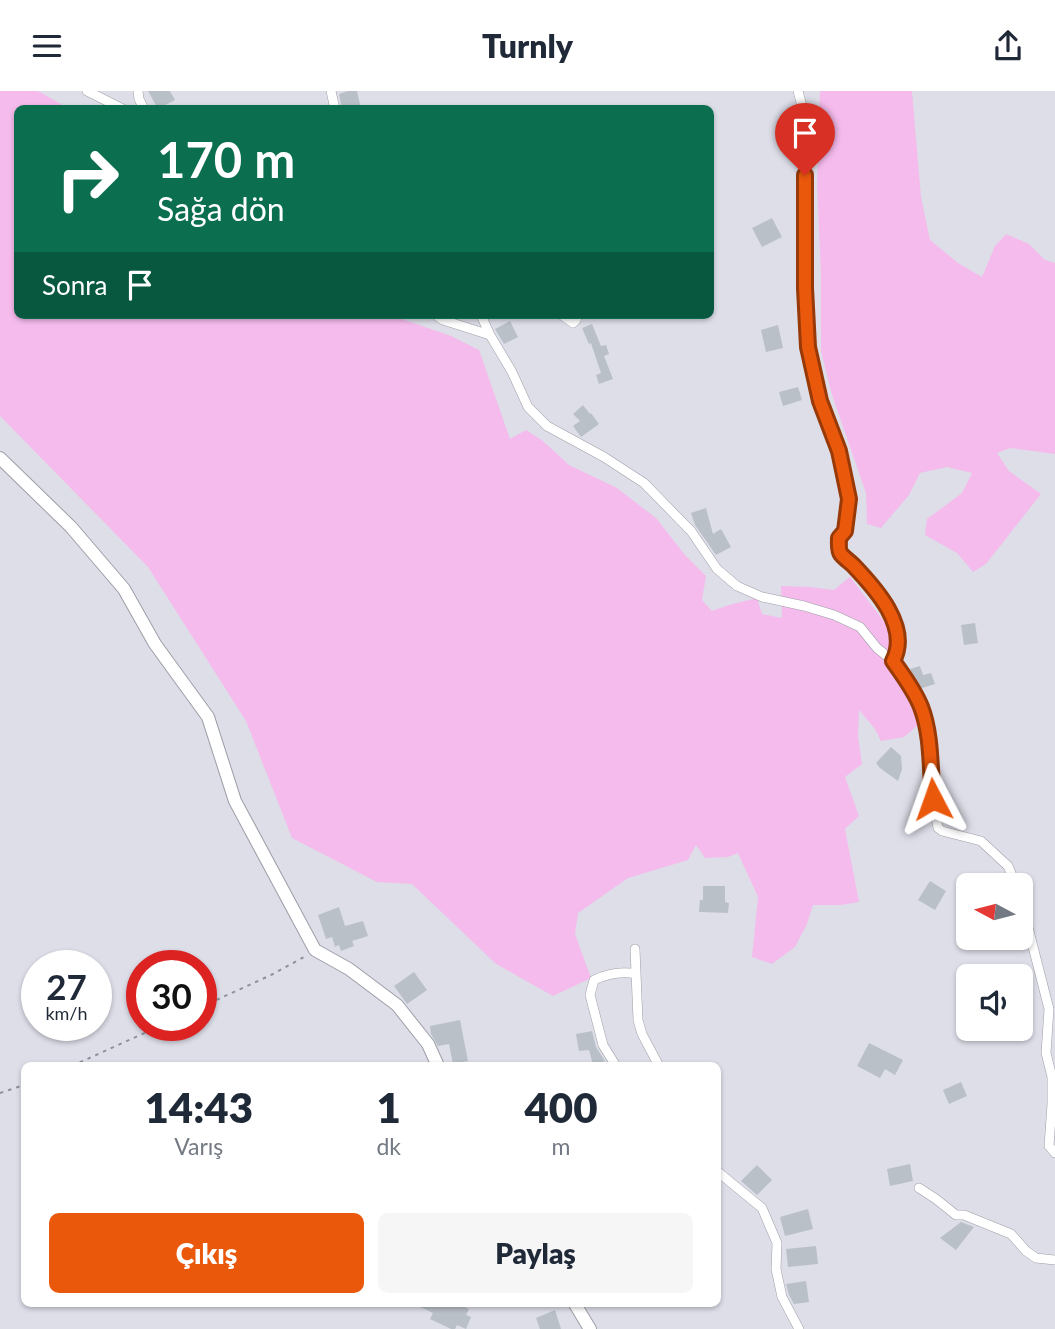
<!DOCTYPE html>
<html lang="tr">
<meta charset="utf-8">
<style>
body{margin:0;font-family:Lato,sans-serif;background:#f6f6f7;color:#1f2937;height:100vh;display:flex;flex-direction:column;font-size:26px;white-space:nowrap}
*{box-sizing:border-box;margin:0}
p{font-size:23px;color:#747a83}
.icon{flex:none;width:38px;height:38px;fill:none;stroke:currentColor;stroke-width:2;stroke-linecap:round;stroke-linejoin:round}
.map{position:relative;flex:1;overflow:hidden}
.sheet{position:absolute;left:21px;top:971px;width:700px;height:245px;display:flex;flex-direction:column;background:#fff;border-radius:10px;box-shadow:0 2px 5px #0004}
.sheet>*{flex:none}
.top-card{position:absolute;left:14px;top:14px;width:700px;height:214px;border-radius:10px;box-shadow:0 2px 5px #0004;background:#0b6e4f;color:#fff;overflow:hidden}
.needle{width:46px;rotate:277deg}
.controls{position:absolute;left:956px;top:782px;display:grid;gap:14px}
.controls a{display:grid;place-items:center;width:77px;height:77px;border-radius:10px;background:#fff;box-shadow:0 2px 5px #0004;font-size:35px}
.speed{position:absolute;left:21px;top:859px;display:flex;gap:14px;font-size:35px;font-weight:700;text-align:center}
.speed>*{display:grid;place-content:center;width:91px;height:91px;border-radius:50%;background:#fff;box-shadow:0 2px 5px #0004;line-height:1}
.speed small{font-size:18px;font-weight:400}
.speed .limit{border:10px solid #d22;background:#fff;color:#111}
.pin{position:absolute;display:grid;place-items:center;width:60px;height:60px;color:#fff;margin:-72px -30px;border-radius:50% 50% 50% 0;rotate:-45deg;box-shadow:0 0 7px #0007}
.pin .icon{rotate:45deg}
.me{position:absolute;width:77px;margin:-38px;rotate:356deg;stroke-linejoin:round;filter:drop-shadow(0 0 5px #0008)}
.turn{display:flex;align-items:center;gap:24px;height:147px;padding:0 28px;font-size:32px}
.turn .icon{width:91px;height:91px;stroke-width:2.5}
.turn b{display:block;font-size:49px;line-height:60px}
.then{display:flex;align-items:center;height:66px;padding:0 28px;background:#0003;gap:14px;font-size:26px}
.eta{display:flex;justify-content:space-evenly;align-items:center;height:119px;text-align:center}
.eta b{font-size:42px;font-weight:800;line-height:49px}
.action{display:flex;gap:14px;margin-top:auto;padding:14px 28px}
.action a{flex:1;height:80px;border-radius:10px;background:#ea580c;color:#fff;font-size:28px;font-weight:800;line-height:80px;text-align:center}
.action a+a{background:#f6f6f7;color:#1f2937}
header{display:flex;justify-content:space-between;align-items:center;height:91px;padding:0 28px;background:#fff;font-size:32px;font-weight:800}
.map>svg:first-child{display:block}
.green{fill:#f5bbed}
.building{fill:#bac0c8}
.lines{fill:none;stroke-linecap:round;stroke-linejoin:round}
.street-casing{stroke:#9d9ea7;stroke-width:10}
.secondary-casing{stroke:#9d9ea7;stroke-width:14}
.path{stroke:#909198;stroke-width:2;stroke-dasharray:3.5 5;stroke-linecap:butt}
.street{stroke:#fff;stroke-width:9}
.secondary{stroke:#fff;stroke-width:12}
.route-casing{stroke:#983908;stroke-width:18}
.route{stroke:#ea580c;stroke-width:12}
</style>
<header><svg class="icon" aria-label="menu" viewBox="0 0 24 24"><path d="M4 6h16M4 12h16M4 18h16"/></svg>Turnly<svg class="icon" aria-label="share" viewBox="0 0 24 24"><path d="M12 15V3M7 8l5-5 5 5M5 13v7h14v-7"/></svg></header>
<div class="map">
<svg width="1055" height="1238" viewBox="0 0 1055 1238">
<rect width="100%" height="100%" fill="#dddee8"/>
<path class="green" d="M0 0H38L68 17 18 18V224H388L396 226 451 245 479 259 510 348 526 339 543 350 569 374 617 397 656 427 685 464 706 485 702 509 712 520 729 514 757 507 762 523 782 527 781 495 810 496 834 499 850 486 889 537 895 557 885 568 894 579 919 633 904 646 881 650 875 638 859 619 858 645 862 673 845 686 859 725 845 738 859 811 841 814H813L807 833 795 856 772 873 752 866 758 806 738 762 728 766 705 767 696 754 688 769 628 787 578 822 575 843 591 887 553 905 496 873 412 793 377 791 292 747 246 630 148 476 0 325Z
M820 0H912L921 106 930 149 958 172 982 186 995 155 1006 143 1029 153 1045 169 1055 172V363L1010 357 997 362 1009 380 1041 403 986 473 973 481 957 462 925 444 927 428 962 402 972 382 947 376 920 382 909 404 881 437 867 433 866 402 832 304 821 260V185L817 93Z"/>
<path class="building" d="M148 0H170L175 9 158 18Z
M348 0H357L361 18H342L339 3Z
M772 127 782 146 762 156 752 137Z
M510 230 518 246 504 253 495 238Z
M592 233 601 255 606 254 609 263 604 265 613 288 599 293 596 284 601 282 591 252 589 253 582 237Z
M778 234 783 257 766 261 761 239Z
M798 296 802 309 783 315 779 301Z
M583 314 590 323 591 322 599 333 581 346 573 335 580 330 573 323Z
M706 417 713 443 721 438 731 456 716 464 695 434 691 422Z
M975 532 978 552 964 554 961 534Z
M920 575 923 584 931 582 935 593 919 598 910 578Z
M891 656 901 665 902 678 898 690 880 677 876 672Z
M930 790 946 800 935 819 918 809Z
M703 795H725V811L729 812 728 822 699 821 700 809H703Z
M339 816 345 835 363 830 368 845 352 850 354 855 341 860 339 854 335 856 332 846 326 848 318 824Z
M414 881 427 899 407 913 394 895Z
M460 929 468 970 453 973 449 953 438 955 431 943 430 935Z
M592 940 596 956 605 970 593 974 589 959 579 960 576 943Z
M869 952 903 969 895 984 885 978 880 987 857 975Z
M961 991 967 1005 949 1013 943 999Z
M910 1073 913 1090 890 1095 887 1078Z
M757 1074 772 1089 757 1104 741 1090Z
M808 1118 813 1138 785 1145 780 1126Z
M961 1131 974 1136 956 1159 940 1147Z
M816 1155 818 1173 788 1176 786 1158Z
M806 1190 809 1211 794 1213 789 1204 786 1193Z
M414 1213H458L469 1218 466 1224 471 1226 466 1238 457 1234 455 1238H451L430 1228 433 1222Z
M555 1219 561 1238H540L536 1227Z"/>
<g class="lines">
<g class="street-casing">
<path id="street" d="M87 0 123 18
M138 0 139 8 144 18
M331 0 335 18
M798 0 805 26V197L808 256 820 310 839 360 849 408 845 440 839 447V459L841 464 848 469 879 502 893 528 898 548V560L893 570
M436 224 443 229 490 244 512 281 528 316 547 335 604 366 644 392 691 440 717 478 737 495 762 506 804 515 834 524 860 536 877 557 893 570 906 588 921 616 928 647 933 708 938 737 942 740 981 750 1008 775 1016 794
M481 224 490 244
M562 224 573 232 576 229 578 224
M1020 805 1049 918 1046 962 1052 986V1013L1049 1055 1055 1062
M635 858 638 929 642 943 659 975
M616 975 603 954 590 904 594 889C607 883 622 880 636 883
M718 1081 762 1117 777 1152 776 1178 782 1206 799 1238
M919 1097 936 1108 956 1124H964L1011 1143 1026 1160 1036 1167 1055 1169"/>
</g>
<g class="secondary-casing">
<path id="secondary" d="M0 367 71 436 124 498 155 553 208 626 235 710 315 859 349 878 397 914 428 953 438 975
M575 1213 590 1238"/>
</g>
<path class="path" d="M201 916 271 884 304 866
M72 975 162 934
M0 1002 24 994"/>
<use href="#street" class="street"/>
<use href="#secondary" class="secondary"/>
</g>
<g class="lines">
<g class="route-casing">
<path id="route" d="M805 84V197L808 256 820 310 839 360 849 408 845 440 839 447C839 452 838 459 841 463 844 467 850 471 853 474 875 497 911 536 893 570 903 584 915 600 921 616 932 644 930 678 933 708"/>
</g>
<use href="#route" class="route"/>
</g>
</svg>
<div class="controls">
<a><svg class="needle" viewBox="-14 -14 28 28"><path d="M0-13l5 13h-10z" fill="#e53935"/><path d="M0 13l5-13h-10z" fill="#747a83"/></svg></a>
<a><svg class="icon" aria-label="sound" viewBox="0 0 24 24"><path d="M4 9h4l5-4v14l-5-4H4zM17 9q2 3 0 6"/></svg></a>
</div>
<div class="speed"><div>27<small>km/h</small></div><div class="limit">30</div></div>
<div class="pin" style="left:805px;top:84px;background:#d93025"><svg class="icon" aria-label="arrive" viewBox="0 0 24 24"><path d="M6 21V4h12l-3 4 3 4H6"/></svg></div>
<svg class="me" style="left:933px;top:708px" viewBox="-20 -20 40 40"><path d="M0-17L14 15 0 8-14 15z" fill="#ea580c" stroke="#fff" stroke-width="4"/></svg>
<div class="top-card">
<div class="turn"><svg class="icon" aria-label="right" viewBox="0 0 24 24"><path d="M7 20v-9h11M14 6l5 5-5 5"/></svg><div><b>170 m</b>Sağa dön</div></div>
<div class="then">Sonra<svg class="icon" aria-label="arrive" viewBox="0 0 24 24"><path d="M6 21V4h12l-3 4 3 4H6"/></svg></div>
</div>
<section class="sheet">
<div class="eta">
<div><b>14:43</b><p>Varış</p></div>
<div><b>1</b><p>dk</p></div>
<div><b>400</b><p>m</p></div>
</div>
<div class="action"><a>Çıkış</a><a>Paylaş</a></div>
</section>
</div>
